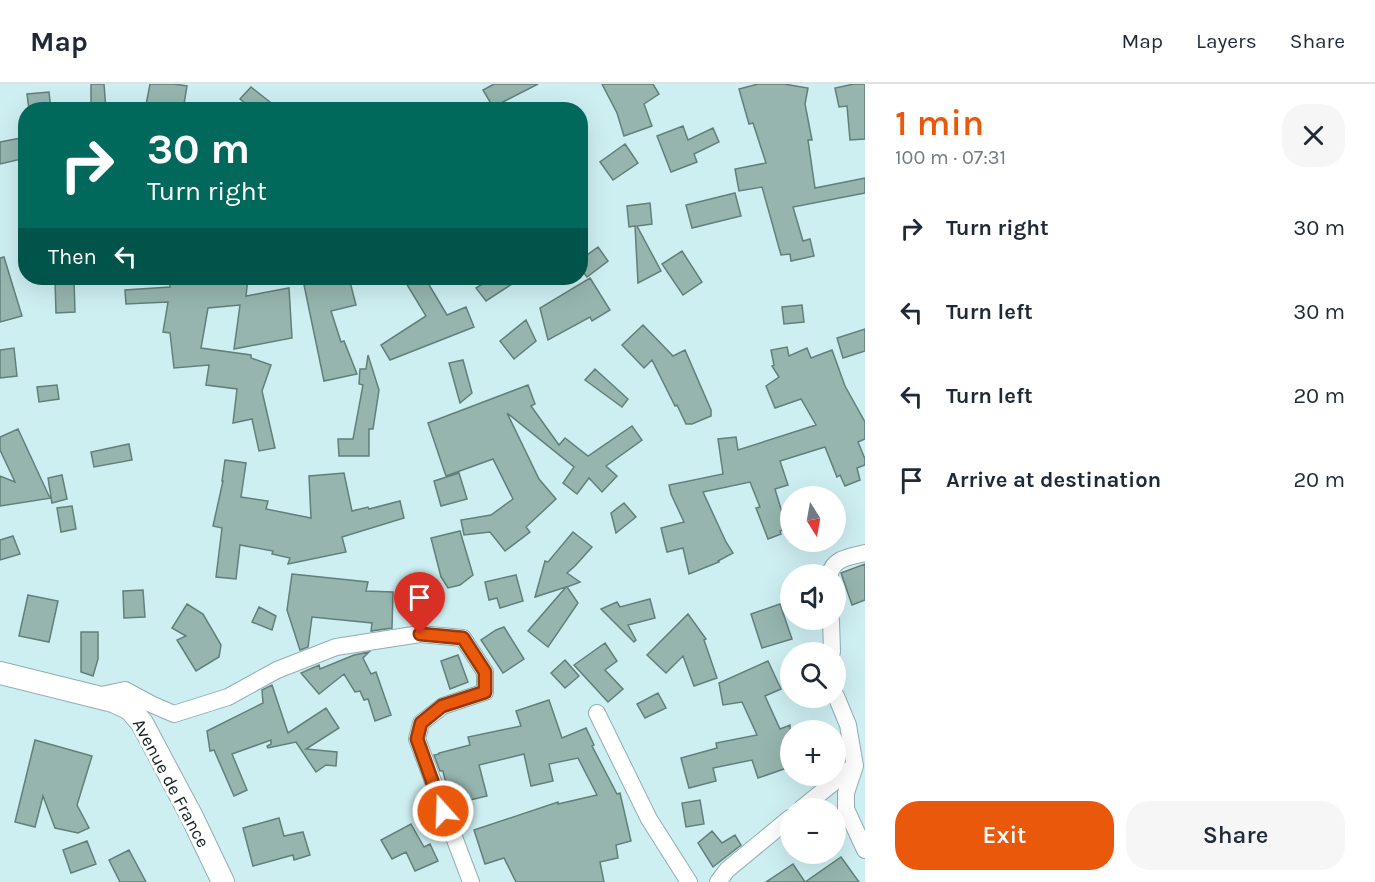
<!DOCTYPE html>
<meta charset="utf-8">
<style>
body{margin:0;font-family:Karla,sans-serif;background:#f6f6f7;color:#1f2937;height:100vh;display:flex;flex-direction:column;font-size:22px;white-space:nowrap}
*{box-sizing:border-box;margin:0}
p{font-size:20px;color:#747a83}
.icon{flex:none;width:33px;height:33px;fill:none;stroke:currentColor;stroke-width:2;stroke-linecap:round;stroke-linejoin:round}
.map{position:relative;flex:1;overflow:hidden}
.panel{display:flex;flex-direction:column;background:#fff;width:510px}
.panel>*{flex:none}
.banner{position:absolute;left:18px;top:18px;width:570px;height:183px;border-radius:24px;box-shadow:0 6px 24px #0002;background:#00695c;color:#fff;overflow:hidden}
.needle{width:39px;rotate:169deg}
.tools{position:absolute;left:780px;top:402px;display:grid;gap:12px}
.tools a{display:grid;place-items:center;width:66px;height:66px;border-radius:50%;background:#fff;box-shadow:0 6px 24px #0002;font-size:30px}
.pin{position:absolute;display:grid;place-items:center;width:51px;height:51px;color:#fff;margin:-62px -26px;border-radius:50% 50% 50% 0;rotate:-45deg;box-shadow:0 0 6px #0007}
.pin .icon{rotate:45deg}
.me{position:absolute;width:66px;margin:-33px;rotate:340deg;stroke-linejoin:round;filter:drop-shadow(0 0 4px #0008)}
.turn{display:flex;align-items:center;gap:21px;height:126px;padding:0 30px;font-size:27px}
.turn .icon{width:78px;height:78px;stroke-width:2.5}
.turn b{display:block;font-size:42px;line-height:51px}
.then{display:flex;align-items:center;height:57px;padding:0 30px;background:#0003;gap:12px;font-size:22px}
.round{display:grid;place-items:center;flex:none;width:63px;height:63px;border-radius:24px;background:#f6f6f7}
.summary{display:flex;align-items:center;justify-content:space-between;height:102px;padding:0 30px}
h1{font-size:36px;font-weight:600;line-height:45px;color:#ea580c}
.cta{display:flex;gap:12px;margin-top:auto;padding:12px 30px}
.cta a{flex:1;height:69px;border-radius:24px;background:#ea580c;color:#fff;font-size:24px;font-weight:600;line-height:69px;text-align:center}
.cta a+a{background:#f6f6f7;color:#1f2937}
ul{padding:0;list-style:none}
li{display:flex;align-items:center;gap:18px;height:84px;padding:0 30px}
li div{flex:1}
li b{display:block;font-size:22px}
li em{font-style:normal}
header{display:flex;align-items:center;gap:36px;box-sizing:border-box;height:84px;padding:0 30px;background:#fff;border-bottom:2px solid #e0e1e3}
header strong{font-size:28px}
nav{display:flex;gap:33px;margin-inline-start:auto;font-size:21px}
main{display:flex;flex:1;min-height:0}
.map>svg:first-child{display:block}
.building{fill:#96b5af;stroke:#627f7a;stroke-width:1.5}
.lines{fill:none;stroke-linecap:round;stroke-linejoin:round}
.minor-casing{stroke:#8faeb2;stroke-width:18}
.secondary-casing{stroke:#8faeb2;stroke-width:24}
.minor{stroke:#fff;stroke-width:16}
.secondary{stroke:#fff;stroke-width:22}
.route-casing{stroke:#983908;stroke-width:15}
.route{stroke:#ea580c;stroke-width:10}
.labels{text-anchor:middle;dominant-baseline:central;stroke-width:6;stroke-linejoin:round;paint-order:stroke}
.street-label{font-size:18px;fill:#142122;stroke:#fff}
</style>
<header>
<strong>Map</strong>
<nav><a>Map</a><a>Layers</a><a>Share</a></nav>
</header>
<main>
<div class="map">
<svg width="865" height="798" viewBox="0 0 865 798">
<rect width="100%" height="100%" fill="#ceeff2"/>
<path class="building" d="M91 0H104L106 26H91Z
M150 0H174L187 2 183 26H145Z
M494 0H538L493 23 483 6Z
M602 0H653L659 10 644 20 652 42 624 52 617 29Z
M758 0H784L808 4 805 20 812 56H808L815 104 865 94V109L793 123 803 157 810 155 814 172 791 177 790 170 781 171 762 103 739 107 735 85 766 79 753 39 749 40 739 5Z
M854 0H865V55L850 56 847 22 839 23 835 4Z
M251 3 280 26H253L240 15Z
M49 8 51 26H29L27 10Z
M683 42 688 56 713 44 719 58 694 70 697 78 671 88 657 52Z
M26 53V74L0 80V58Z
M625 60 638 79 613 96 600 78Z
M735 109 741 132 692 144 686 121Z
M650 119 652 140 637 142 661 187 638 199 635 142 629 143 627 122Z
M598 163 608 177 587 193 580 184V176Z
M682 167 702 198 683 211 662 180Z
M4 173 22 232 0 238V174Z
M169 194H248L246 212 289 204 292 254 234 265 240 221 208 224 201 264 251 271V274L271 281 262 307 275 364 259 367 252 335 233 339 237 305 206 301 209 281 174 284 170 249 163 248 168 218 126 220 125 206 170 203Z
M305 194H349L356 221 331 227 341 258 344 257 357 290 324 297 304 201 307 200Z
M403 194H425L447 231 466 223 474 243 390 276 381 261 426 232Z
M492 194H521L486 217 476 204Z
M590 194 610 226 592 237 590 233 548 256 540 224Z
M74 196 75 228 56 229 55 197Z
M802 221 804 238 784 240 782 223Z
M526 236 536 257 514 275 500 257Z
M643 241 673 272 685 266 711 326V332L692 340H686L677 321 675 322 652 276 644 284 622 261Z
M865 245V267L843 274 837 254Z
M787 263 789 272 807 264 811 274 832 266 845 302 865 338V355L858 358 865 375V381L857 384 860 396 845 402 840 391 837 393 825 363 780 377 788 401 775 405 787 445 780 447 781 450 768 455 756 424 760 423 750 398 703 408 726 458 733 469 718 477 719 478 689 490 683 464 667 468 661 444 684 438 671 410 669 401 723 390 718 355 736 353 738 366 816 341 801 315 775 324 766 302 779 293 772 282 774 281 771 266Z
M14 264 17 292 0 294V266Z
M368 271 379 306 373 345H369V372H339L338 355H353L363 301 359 300 360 285H366Z
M463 276 472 309 460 319 449 279Z
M595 285 628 315 622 323 585 296Z
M57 301 59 315 39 318 37 303Z
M528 301 535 320 531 322 559 361 565 354 588 372 632 342 642 356 606 382 617 392 602 408 589 394 577 410 563 399 574 383 507 329 539 395 556 415 526 443 530 448 505 467 490 448 464 451 461 436 491 431 513 415 493 375 446 392 428 339Z
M18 345 49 412 51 413 48 394 62 391 67 415 52 419 51 414 0 422V392L15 398 0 366V353Z
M129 360 132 376 94 383 91 368Z
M225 376 246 379 241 413 268 417 266 425 311 434 309 392 344 389 352 427 368 423 369 425 400 417 404 434 342 453 346 468 288 480 290 474 272 470 273 467 240 461 236 495 216 493 222 444 213 442 223 397H222Z
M459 389 467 415 441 422 434 397Z
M624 419 636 433 616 449 611 429Z
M72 422 76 445 61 448 57 424Z
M460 447 473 491 460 501 448 504 441 493 431 454Z
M573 448 592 463 575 482 567 489 580 498 567 503 578 519 548 563 528 547 566 503 535 513 545 477 548 478Z
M13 452 20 470 0 476V456Z
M865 480V516L852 521 841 489Z
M292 490 368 498 366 507 393 508 392 544 371 547 372 539 312 533 308 563 300 566 287 526Z
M516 491 523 517 500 524 497 514 489 516 485 498Z
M430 499 437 528 418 532 411 503Z
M143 506 145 533 124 534 123 507Z
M28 511 58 517 49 558 19 552Z
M650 515 655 534 628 541 636 556 634 558 601 525 617 518 620 523Z
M187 520 203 530 221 561 219 573 196 587 177 556 186 552 172 544Z
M780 520 792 555 762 564 751 530Z
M259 523 276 532 272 546 252 538Z
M688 530 706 555 704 556 717 594 694 602 683 572 666 589 647 571Z
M504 543 524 575 503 589 481 556 496 546Z
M81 548H98V575L93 592 81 588Z
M605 559 617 577 605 586 623 605 608 618 574 581Z
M369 568 363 574 371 590 376 588 391 631 375 637 368 615 364 616 360 607 355 608 344 590 319 610 301 589 319 581 320 585 354 571Z
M458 571 468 598 450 605 441 577Z
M565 576 579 592 565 604 551 589Z
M768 577 781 605 765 612 780 645 790 641V683L758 694 752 676 713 684 716 697 689 704 681 674 717 664 716 659 757 651 742 618 723 621 719 599Z
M272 601 288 649 326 624 339 644 306 665 337 668 336 682 326 681 316 688 296 658 268 664 267 662 271 660V656L232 670 247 706 234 712 214 666 210 667 207 647 263 619 262 606Z
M658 609 666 624 645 634 637 620Z
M549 616 562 654 586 644 594 661 592 662 617 710 620 709 631 757 616 761 618 774 600 778 604 798H516L504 774 485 780 474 746 558 718V720L597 711 578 674 549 680 553 697 531 702 524 670 479 681 487 712 453 720 447 704 443 687H440L434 671 439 670V669L470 661 468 653 521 642 516 627Z
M35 656 92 672 77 721 89 744 78 749 55 744 43 712 35 743 15 738Z
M700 716 704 740 686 743 682 719Z
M279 734 284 752 303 748 310 771 294 776 293 771 253 782 243 744Z
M411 740 424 763 430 760 438 777 415 787 406 768 392 775 381 756Z
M712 747 722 759 735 751 741 761 713 783 698 759Z
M87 757 96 780 71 789 63 766Z
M129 766 146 798H120L109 776Z
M841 773 859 798H766L793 780 805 798Z"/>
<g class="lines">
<g class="minor-casing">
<path id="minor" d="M830 490C833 474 850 473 865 469
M831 536 832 568
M97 612 125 606 151 620 174 630 228 613 277 586 336 563 420 550 463 554 485 588V608L443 622 421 639 417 655 471 798
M836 612 848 641 855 682 846 709V725L865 766
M597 629 649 735 689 798
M802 724 854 682
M718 798 727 786 790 734"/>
</g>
<g class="secondary-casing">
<path id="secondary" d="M0 589 113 617 130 625 142 639 192 733 223 798"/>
</g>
<use href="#minor" class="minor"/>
<use href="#secondary" class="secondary"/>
</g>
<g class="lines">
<g class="route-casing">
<path id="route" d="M420 550 463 554 485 588V608L442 622 421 639 417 655 443 727"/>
</g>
<use href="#route" class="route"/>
</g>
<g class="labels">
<g class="street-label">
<text transform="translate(171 699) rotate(62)">Avenue de France</text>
</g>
</g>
</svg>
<div class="tools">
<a><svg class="needle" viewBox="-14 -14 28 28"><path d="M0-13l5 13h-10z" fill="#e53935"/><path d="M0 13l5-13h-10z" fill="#747a83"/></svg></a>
<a><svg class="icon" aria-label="sound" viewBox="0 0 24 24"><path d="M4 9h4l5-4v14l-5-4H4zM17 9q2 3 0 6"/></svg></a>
<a><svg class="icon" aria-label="search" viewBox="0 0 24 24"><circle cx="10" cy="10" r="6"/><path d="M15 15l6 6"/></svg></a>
<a>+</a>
<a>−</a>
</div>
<div class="pin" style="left:420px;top:550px;background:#d93025"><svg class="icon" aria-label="arrive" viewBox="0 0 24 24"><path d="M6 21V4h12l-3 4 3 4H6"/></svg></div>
<svg class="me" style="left:443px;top:727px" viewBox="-20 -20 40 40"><circle r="17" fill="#ea580c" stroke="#fff" stroke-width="3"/><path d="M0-11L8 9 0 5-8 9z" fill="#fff"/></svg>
<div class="banner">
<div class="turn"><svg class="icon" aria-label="right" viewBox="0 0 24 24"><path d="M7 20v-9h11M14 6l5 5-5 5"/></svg><div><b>30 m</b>Turn right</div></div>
<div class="then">Then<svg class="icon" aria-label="left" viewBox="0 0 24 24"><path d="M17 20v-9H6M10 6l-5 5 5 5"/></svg></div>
</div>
</div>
<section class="panel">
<div class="summary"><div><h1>1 min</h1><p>100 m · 07:31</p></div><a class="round"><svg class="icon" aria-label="close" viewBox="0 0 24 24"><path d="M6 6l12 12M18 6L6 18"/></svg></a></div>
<ul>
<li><svg class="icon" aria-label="right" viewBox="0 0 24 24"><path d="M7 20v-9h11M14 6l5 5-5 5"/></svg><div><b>Turn right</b></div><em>30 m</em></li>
<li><svg class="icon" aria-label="left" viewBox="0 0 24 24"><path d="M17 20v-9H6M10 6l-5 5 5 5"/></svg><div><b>Turn left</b></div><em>30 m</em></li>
<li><svg class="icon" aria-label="left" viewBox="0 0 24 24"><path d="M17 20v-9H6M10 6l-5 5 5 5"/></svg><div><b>Turn left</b></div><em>20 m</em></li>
<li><svg class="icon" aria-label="arrive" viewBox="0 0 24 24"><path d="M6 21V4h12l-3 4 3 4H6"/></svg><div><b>Arrive at destination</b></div><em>20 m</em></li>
</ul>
<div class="cta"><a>Exit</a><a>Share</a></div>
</section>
</main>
